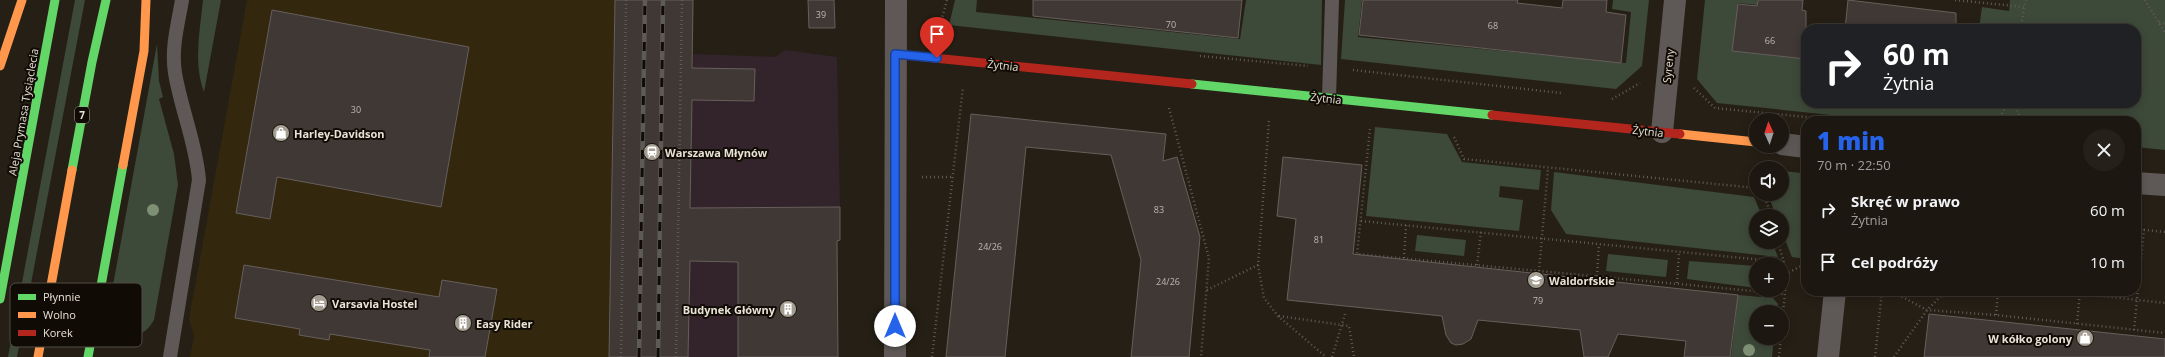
<!DOCTYPE html>
<html lang="pl">
<meta charset="utf-8">
<style>
body{margin:0;font-family:"Open Sans",sans-serif;background:#252019;color:#f1f3f6;height:100vh;display:flex;flex-direction:column;font-size:15px;white-space:nowrap}
*{box-sizing:border-box;margin:0}
p{font-size:13px;color:#a09f9f}
.icon{flex:none;width:22px;height:22px;fill:none;stroke:currentColor;stroke-width:2;stroke-linecap:round;stroke-linejoin:round}
.map{position:relative;flex:1;overflow:hidden}
.sheet{position:absolute;left:1801px;top:116px;width:340px;height:180px;display:flex;flex-direction:column;background:#1c1710;border-radius:16px;box-shadow:0 2px 10px #0003,0 0 0 1px #3a3630}
.sheet>*{flex:none}
.hud{position:absolute;left:1801px;top:24px;width:340px;height:84px;border-radius:16px;box-shadow:0 2px 10px #0003,0 0 0 1px #3a3630;background:#202124;color:#fff;overflow:hidden}
.needle{width:26px;rotate:357deg}
.fabs{position:absolute;left:1749px;top:113px;display:grid;gap:8px}
.fabs a{display:grid;place-items:center;width:40px;height:40px;border-radius:50%;background:#1c1710;box-shadow:0 2px 10px #0003,0 0 0 1px #3a3630;font-size:20px}
.pin{position:absolute;display:grid;place-items:center;width:34px;height:34px;color:#fff;margin:-41px -17px;border-radius:50% 50% 50% 0;rotate:-45deg;box-shadow:0 0 4px #0007}
.pin .icon{rotate:45deg}
.me{position:absolute;width:44px;margin:-22px;rotate:0deg;stroke-linejoin:round;filter:drop-shadow(0 0 3px #0008)}
.turn{display:flex;align-items:center;gap:14px;height:84px;padding:0 16px;font-size:18px}
.turn .icon{width:52px;height:52px;stroke-width:2.5}
.turn b{display:block;font-size:28px;line-height:34px}
.round{display:grid;place-items:center;flex:none;width:42px;height:42px;border-radius:21px;background:#252019}
.headline{display:flex;align-items:center;justify-content:space-between;height:68px;padding:0 16px}
h1{font-size:24px;font-weight:800;line-height:30px;color:#2563eb}
ul{padding:0;list-style:none}
li{display:flex;align-items:center;gap:12px;height:52px;padding:0 16px}
li div{flex:1}
li b{display:block;font-size:15px}
li em{font-style:normal}
.map>svg:first-child{display:block}
.built{fill:#33270e}
.education{fill:#33242b}
.green{fill:#3d4939}
.building{fill:#3f3835;stroke:#675f5c}
.lines{fill:none;stroke-linecap:round;stroke-linejoin:round}
.path{stroke:#605b57;stroke-width:2.5;stroke-dasharray:1 3;stroke-linecap:butt}
.lane{stroke:#5e5956;stroke-width:14}
.street{stroke:#5e5956;stroke-width:22}
.fast{stroke:#63d668;stroke-width:9}
.slow{stroke:#ff974d;stroke-width:9}
.jam{stroke:#b3261e;stroke-width:9}
.rail-casing{stroke:#5e5a55;stroke-width:4.5}
.rail{stroke:#100c05;stroke-width:3;stroke-dasharray:9;stroke-linecap:butt}
.tree{fill:#7d9074}
.route-casing{stroke:#184099;stroke-width:10}
.route{stroke:#2563eb;stroke-width:7}
.labels{text-anchor:middle;dominant-baseline:central;stroke-width:4;stroke-linejoin:round;paint-order:stroke}
.number-label{font-size:9px;fill:#beb8ae}
.shield{fill:#100c05;stroke:#a8a297;stroke-width:1}
.shield-label{font-size:10px;font-weight:bold;fill:#e9e2d6}
.street-label{font-size:11px;fill:#e9e2d6;stroke:#100c05}
.poi-label{font-size:11px;font-weight:bold;fill:#e9e2d6;stroke:#100c05;text-anchor:start}
.key{fill:#100c05;stroke:#514c44;stroke-width:1}
.key-label{font-size:11px;fill:#e9e2d6}
</style>
<div class="map">
<svg width="2165" height="357" viewBox="0 0 2165 357">
<rect width="100%" height="100%" fill="#251f15"/>
<path class="built" d="M247 0H694L688 357H190L194 336 189 319Z"/>
<path class="education" d="M785 50 837 57 840 207V240L837 241 838 357H688L693 54 775 57Z"/>
<path class="green" d="M75 0H85L17 357H8Z
M203 0H221L204 92C193 62 200 31 203 0Z
M955 0H977L976 12 1240 39 1246 0H1322L1321 65 949 25Z
M1345 0H1362L1358 37 1626 63 1631 12 1612 9 1613 0H1649L1642 66 1616 89 1341 59Z
M1705 0H1757V5L1738 3 1733 51 1806 59V103H2136V29H1979L1982 7 2009 11 2010 0H2165V150L2136 147V121H1997V116L1994 121H1889L1717 103 1697 79Z
M157 44 159 81 163 97 159 99 174 154 178 185 154 320C148 330 143 334 132 335L130 345C108 335 101 319 111 296Z
M1375 127 1447 134 1462 162 1541 170 1539 190 1500 186 1499 197 1523 200 1519 231 1366 216Z
M1783 171 1801 173 1806 180V259L1792 257 1782 232V216H1776L1768 194H1782Z
M1554 172 1754 197 1762 216H1756V242H1772L1778 257 1566 234 1551 210Z
M1417 235 1466 240 1464 256 1415 251Z
M1608 254 1668 260 1666 277 1606 271Z
M1689 261 1756 266V288L1687 279Z
M1738 295 1773 298 1778 304 1777 312H1756V338H1774L1772 357H1731Z"/>
<path class="building" d="M615 0H693L692 68 755 69 754 101 692 100 690 208 840 207V240L837 241 838 357H738V262L690 261 688 357H609Z
M808 0H834L835 28H809Z
M1033 0H1242L1238 38 1033 16Z
M1363 0H1518L1517 3 1562 8 1563 0H1607L1606 12 1626 15 1621 63 1359 35Z
M1758 0H1803L1802 10 1806 11V59L1732 51 1738 4 1757 6Z
M1848 0 1956 13V29H1845Z
M272 10 469 47 441 207 277 177 270 219 236 213Z
M971 114 1166 134 1163 161 1177 157 1200 237 1189 357H1131L1141 260 1111 155 1026 147 1005 357H946Z
M1283 157 1362 165 1353 254 1738 295 1730 357H1684L1686 341 1618 334 1608 357H1584L1580 330 1478 320 1471 339 1463 344 1456 345 1451 343 1446 335 1442 316 1287 300 1296 219 1277 216Z
M244 265 439 297 442 280 497 289 485 357H429L430 350 330 334 329 340 299 335 300 329 235 318Z
M1929 314 2165 339V357H1924Z"/>
<g class="lines">
<path class="path" d="M1955 0 2024 7 2026 0
M2145 0 2165 33
M2159 22 2165 24
M2021 29 2024 7
M938 32 947 0
M1200 56 1308 66
M1353 70 1561 93
M1694 88 1715 108 1846 121
M1612 99 1640 83
M2014 103 2021 121
M1169 108 1209 258 1201 357
M1998 121 2008 103
M1370 129 1357 254 1785 294
M1454 137 1464 159 1756 188
M922 177H953
M1764 194 1771 216
M1361 221 1784 262
M2136 229 2165 232
M1778 242 1787 273
M1404 258 1406 225
M1258 265 1264 298 1278 316 1326 357
M1477 265 1481 232
M1539 271 1548 168
M1597 276 1599 244
M1677 283 1679 252
M1207 290 1258 265 1269 120
M1891 291 1927 310 1996 315 2165 333
M2056 291 2165 303
M1996 315 1998 291
M1279 316 1349 326 1354 357
M1782 323 1787 273 1806 264
M2077 324 2080 291
M2134 330 2144 229
M621 357 626 0
M676 357 682 0
M932 357 963 87
M1332 357 1345 314
M1779 357 1781 338
M1875 357 1882 291
M1894 357 1927 310 1946 291"/>
<path class="lane" d="M1329 98 1332 0
M170 357 199 180C196 143 181 109 175 73 171 48 178 24 182 0"/>
<path class="street" d="M1662 132 1675 0
M1782 144 1806 147
M2136 183 2165 185
M895 357 896 0
M1828 357 1835 291"/>
<path class="fast" d="M1192 84 1492 115
M72 170 92 62 106 0
M0 299 55 0
M88 357 123 165"/>
<path class="slow" d="M0 66 22 0
M1680 134 1756 142
M123 165 144 51 146 0
M38 357 72 170"/>
<path class="jam" d="M895 54 1192 84
M1492 115 1680 134"/>
<g class="rail-casing">
<path id="rail" d="M639 357 645 0
M658 357 663 0"/>
</g>
<use href="#rail" class="rail"/>
</g>
<g class="tree">
<circle cx="153" cy="210" r="6"/>
<circle cx="1749" cy="350" r="6"/>
</g>
<g class="lines">
<g class="route-casing">
<path id="route" d="M895 326V54L937 58"/>
</g>
<use href="#route" class="route"/>
</g>
<defs>
<g id="shop-disc" transform="scale(0.9)"><circle r="9.5" fill="#a49e92" stroke="#100c05"/><path d="M-5-2.5h2.3a2.7 3.5 0 0 1 5.4 0H5L5.5 6h-11ZM-1.5-2.5h3a1.5 2.3 0 0 0-3 0Z" fill="#fff"/></g>
<g id="station-disc" transform="scale(0.9)"><circle r="9.5" fill="#a49e92" stroke="#100c05"/><path d="M-3-6H3Q5-6 5-4V2Q5 4 3 4L4.5 6H3L1.5 4h-3L-3 6H-4.5L-3 4Q-5 4-5 2V-4Q-5-6-3-6ZM-3.5-4v3h7v-3ZM-3.5 1v1.5H-2V1ZM2 1v1.5H3.5V1Z" fill="#fff"/></g>
<g id="school-disc" transform="scale(0.9)"><circle r="9.5" fill="#a49e92" stroke="#100c05"/><path d="M0-5L7-2L0 1L-7-2ZM-4 1L0 2.5L4 1V4Q0 6-4 4Z" fill="#fff"/></g>
<g id="hotel-disc" transform="scale(0.9)"><circle r="9.5" fill="#a49e92" stroke="#100c05"/><path d="M-6-4.5h1.5V1H6V5H4.5V3h-9V5H-6ZM-4 0a1.8 1.8 0 1 1 3.6 0ZM.5 0V-2.5h3Q6-2.5 6 0Z" fill="#fff"/></g>
<g id="building-disc" transform="scale(0.9)"><circle r="9.5" fill="#a49e92" stroke="#100c05"/><path d="M-4-6H4V6H1V3H-1V6H-4ZM-2.5-4.3h1.7v1.8h-1.7ZM.8-4.3h1.7v1.8H.8ZM-2.5-1h1.7V.8h-1.7ZM.8-1h1.7V.8H.8Z" fill="#fff"/></g>
</defs>
<g fill-rule="evenodd">
<use href="#shop-disc" x="281" y="133"/>
<use href="#station-disc" x="652" y="152"/>
<use href="#school-disc" x="1536" y="280"/>
<use href="#hotel-disc" x="319" y="303"/>
<use href="#building-disc" x="788" y="309"/>
<use href="#building-disc" x="463" y="323"/>
<use href="#shop-disc" x="2085" y="338"/>
</g>
<g class="labels">
<g class="number-label">
<text x="821" y="14">39</text>
<text x="1171" y="24">70</text>
<text x="1493" y="25">68</text>
<text x="1770" y="40">66</text>
<text x="356" y="109">30</text>
<text x="1159" y="209">83</text>
<text x="1319" y="239">81</text>
<text x="990" y="246">24/26</text>
<text x="1168" y="281">24/26</text>
<text x="1538" y="300">79</text>
</g>
<rect class="shield" x="75" y="107" width="14" height="16" rx="3"/>
<g class="shield-label">
<text x="82" y="115">7</text>
</g>
<g class="street-label">
<text transform="translate(1003 65) rotate(6)">Żytnia</text>
<text transform="translate(1668 66) rotate(-84)">Syreny</text>
<text transform="translate(1326 98) rotate(6)">Żytnia</text>
<text transform="translate(23 112) rotate(-80)">Aleja Prymasa Tysiąclecia</text>
<text transform="translate(1648 131) rotate(6)">Żytnia</text>
</g>
<g class="poi-label">
<text x="294" y="133">Harley-Davidson</text>
<text x="665" y="152">Warszawa Młynów</text>
<text x="1549" y="280">Waldorfskie</text>
<text x="332" y="303">Varsavia Hostel</text>
<text x="775" y="309" text-anchor="end">Budynek Główny</text>
<text x="476" y="323">Easy Rider</text>
<text x="2072" y="338" text-anchor="end">W kółko golony</text>
</g>
</g>
<rect x="10" y="283" width="132" height="64" rx="6" class="key"/>
<rect x="18" y="294" width="18" height="6" fill="#63d668"/>
<rect x="18" y="312" width="18" height="6" fill="#ff974d"/>
<rect x="18" y="330" width="18" height="6" fill="#b3261e"/>
<g class="key-label">
<text x="43" y="301">Płynnie</text>
<text x="43" y="319">Wolno</text>
<text x="43" y="337">Korek</text>
</g>
</svg>
<div class="fabs">
<a><svg class="needle" viewBox="-14 -14 28 28"><path d="M0-13l5 13h-10z" fill="#e53935"/><path d="M0 13l5-13h-10z" fill="#a09f9f"/></svg></a>
<a><svg class="icon" aria-label="sound" viewBox="0 0 24 24"><path d="M4 9h4l5-4v14l-5-4H4zM17 9q2 3 0 6"/></svg></a>
<a><svg class="icon" aria-label="layers" viewBox="0 0 24 24"><path d="M12 4l9 5-9 5-9-5zM3 14l9 5 9-5"/></svg></a>
<a>+</a>
<a>−</a>
</div>
<div class="pin" style="left:937px;top:58px;background:#d93025"><svg class="icon" aria-label="arrive" viewBox="0 0 24 24"><path d="M6 21V4h12l-3 4 3 4H6"/></svg></div>
<svg class="me" style="left:895px;top:326px" viewBox="-20 -20 40 40"><circle r="19" fill="#fff"/><path d="M0-13L10 11 0 6-10 11z" fill="#2563eb"/></svg>
<div class="hud">
<div class="turn"><svg class="icon" aria-label="right" viewBox="0 0 24 24"><path d="M7 20v-9h11M14 6l5 5-5 5"/></svg><div><b>60 m</b>Żytnia</div></div>
</div>
<section class="sheet">
<div class="headline"><div><h1>1 min</h1><p>70 m · 22:50</p></div><a class="round"><svg class="icon" aria-label="close" viewBox="0 0 24 24"><path d="M6 6l12 12M18 6L6 18"/></svg></a></div>
<ul>
<li><svg class="icon" aria-label="right" viewBox="0 0 24 24"><path d="M7 20v-9h11M14 6l5 5-5 5"/></svg><div><b>Skręć w prawo</b><p>Żytnia</p></div><em>60 m</em></li>
<li><svg class="icon" aria-label="arrive" viewBox="0 0 24 24"><path d="M6 21V4h12l-3 4 3 4H6"/></svg><div><b>Cel podróży</b></div><em>10 m</em></li>
</ul>
</section>
</div>
